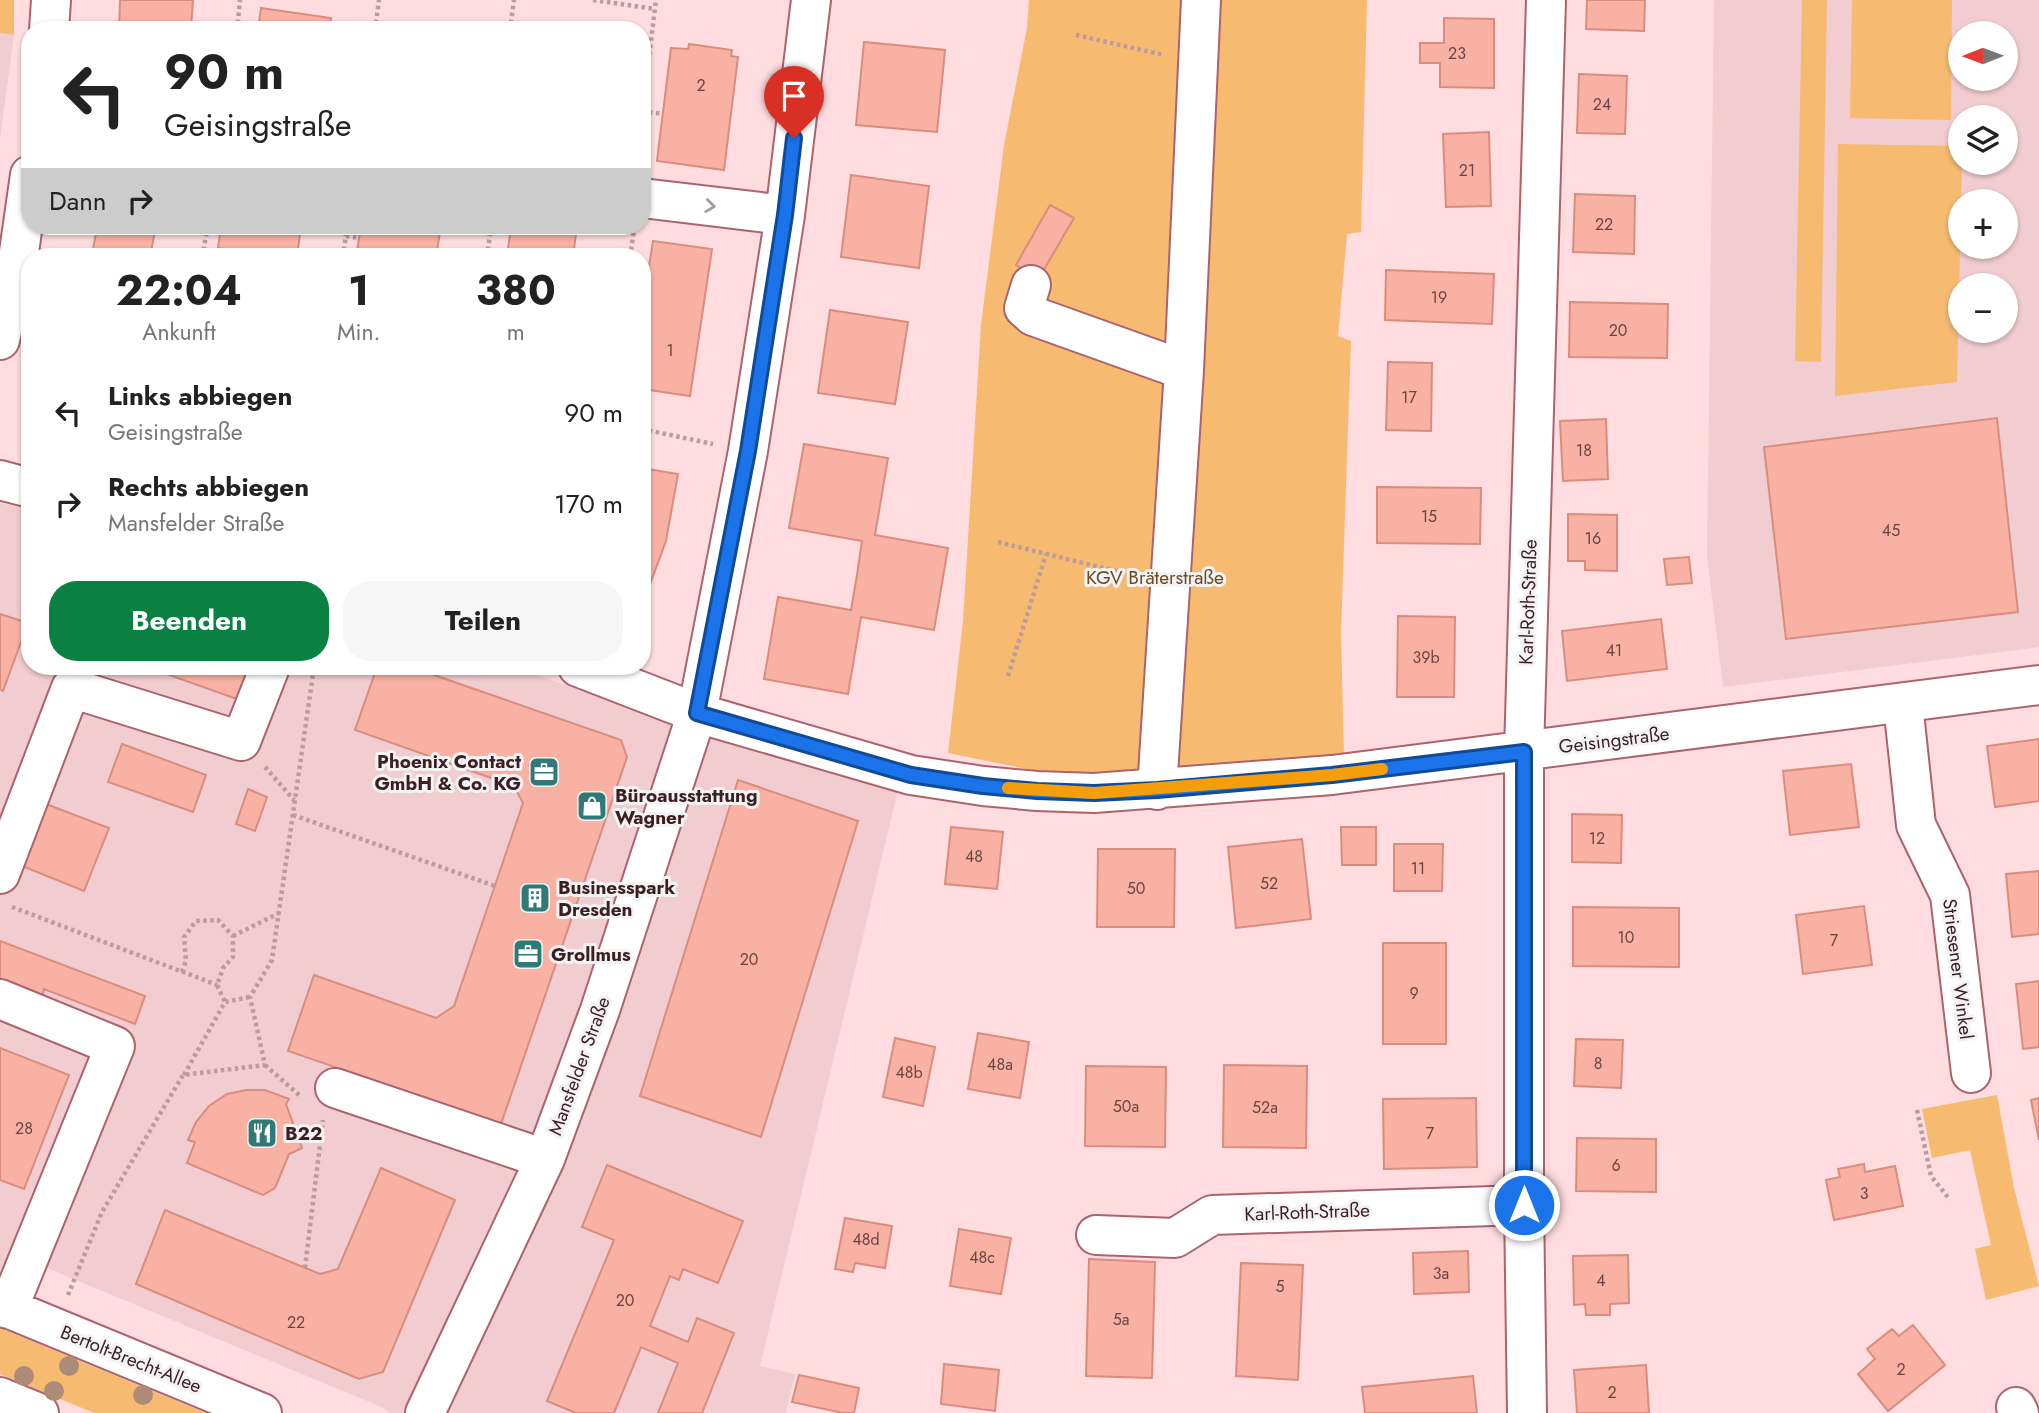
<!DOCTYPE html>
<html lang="de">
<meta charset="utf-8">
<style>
body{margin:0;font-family:Jost,sans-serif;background:#f6f6f6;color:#222;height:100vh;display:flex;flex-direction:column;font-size:26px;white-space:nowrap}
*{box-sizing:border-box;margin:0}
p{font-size:23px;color:#767676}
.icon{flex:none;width:38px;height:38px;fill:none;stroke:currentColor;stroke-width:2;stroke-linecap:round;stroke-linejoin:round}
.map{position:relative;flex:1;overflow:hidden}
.drawer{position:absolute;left:21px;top:248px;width:630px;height:427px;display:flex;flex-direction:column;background:#fff;border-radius:28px;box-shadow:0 2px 5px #0004}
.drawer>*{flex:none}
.top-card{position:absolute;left:21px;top:21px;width:630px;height:214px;border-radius:28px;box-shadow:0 2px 5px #0004;background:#fff;color:#222;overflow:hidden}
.needle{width:46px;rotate:269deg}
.controls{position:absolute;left:1948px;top:21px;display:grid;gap:14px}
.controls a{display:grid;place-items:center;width:70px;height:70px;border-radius:50%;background:#fff;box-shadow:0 2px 5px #0004;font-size:35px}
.pin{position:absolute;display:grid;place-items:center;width:60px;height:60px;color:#fff;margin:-72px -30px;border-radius:50% 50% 50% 0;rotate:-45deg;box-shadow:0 0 7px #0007}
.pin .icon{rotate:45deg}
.me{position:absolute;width:77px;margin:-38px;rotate:0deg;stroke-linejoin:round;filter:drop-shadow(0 0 5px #0008)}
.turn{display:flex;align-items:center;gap:24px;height:147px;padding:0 28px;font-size:32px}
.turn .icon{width:91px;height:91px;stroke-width:2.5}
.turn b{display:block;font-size:49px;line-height:60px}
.then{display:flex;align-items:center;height:66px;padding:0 28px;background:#0003;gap:14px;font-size:26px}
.eta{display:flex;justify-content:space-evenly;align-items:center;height:119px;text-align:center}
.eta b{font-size:42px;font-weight:700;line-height:49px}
.button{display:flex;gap:14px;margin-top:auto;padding:14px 28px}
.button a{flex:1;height:80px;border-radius:28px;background:#0b8043;color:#fff;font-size:28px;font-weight:700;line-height:80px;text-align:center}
.button a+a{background:#f6f6f6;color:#222}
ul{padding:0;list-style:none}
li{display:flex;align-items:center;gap:21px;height:91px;padding:0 28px}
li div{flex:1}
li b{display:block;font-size:26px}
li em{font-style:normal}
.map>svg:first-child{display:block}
.built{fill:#f1ccd0;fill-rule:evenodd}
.green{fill:#f6bb71}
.building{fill:#f9b1a3;stroke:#d88d7e;stroke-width:2}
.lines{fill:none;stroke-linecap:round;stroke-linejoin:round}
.minor-casing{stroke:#ad636e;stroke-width:42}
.path{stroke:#bc9b9f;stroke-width:4.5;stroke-dasharray:3.5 3.5;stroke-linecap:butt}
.minor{stroke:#fff;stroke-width:38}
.tree{fill:#ac8c77}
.oneway{stroke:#a89a9c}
.route-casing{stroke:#114b97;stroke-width:18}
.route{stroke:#1a73e8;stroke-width:12}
.slow{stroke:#f59e0b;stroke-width:12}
.labels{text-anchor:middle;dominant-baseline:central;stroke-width:6;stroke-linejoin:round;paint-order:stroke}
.number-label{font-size:16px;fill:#6c4343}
.park-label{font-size:19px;fill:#694a22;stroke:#f3f3f3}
.street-label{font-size:19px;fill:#3d1e23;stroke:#f3f3f3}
.poi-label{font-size:19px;font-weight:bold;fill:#3d1e23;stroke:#f3f3f3;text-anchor:start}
</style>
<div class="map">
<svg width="2039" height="1413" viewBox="0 0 2039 1413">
<rect width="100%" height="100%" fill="#fedcdf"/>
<path class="built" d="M1714 0H2039V647L1723 687 1707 557ZM1960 33H2006V79H1960ZM1960 117H2006V163H1960ZM1960 201H2006V247H1960ZM1960 285H2006V331H1960Z
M0 33 14 35 0 139Z
M0 503 30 510V667H514L741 747 898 790 760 1366 795 1374 786 1413H390L384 1408 42 1266 33 1284 0 1271Z"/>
<path class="green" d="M0 0H14V35L0 33Z
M1029 0H1367L1361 232 1347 234 1338 336 1351 341 1341 633 1344 758 1158 770 1051 774 948 753 963 621 981 325 1004 145 1027 28Z
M1802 0H1827L1821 362 1795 361Z
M1852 0H1952L1951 120 1850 118Z
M1838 144 1960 146V163H1962L1957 382 1835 396Z
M1997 1095 2014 1188 2039 1286 1986 1300 1975 1249 1991 1245 1970 1150 1932 1158 1922 1109Z
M0 1328 206 1413H94L0 1374Z"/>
<path class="building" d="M120 0H193L191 30H119Z
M1587 0H1645L1644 31 1586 29Z
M261 8 331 18 329 30H258Z
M1444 18 1494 19V88L1440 87V63H1420V43H1444Z
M864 42 945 50 937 132 856 125Z
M689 44 732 50 731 56 738 57 724 170 657 161 671 48 688 49Z
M1579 74 1627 76 1625 134 1577 133Z
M1489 132 1491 206 1446 207 1443 134Z
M851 175 929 186 919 268 841 257Z
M1575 194 1635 196 1634 254 1573 252Z
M1050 205 1074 218 1039 278 1016 265Z
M89 226H156L150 257H107L92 254 97 228Z
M221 226H301L297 257H225L226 249 218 248Z
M361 226H441L436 257H356Z
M511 226H577L573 257H507Z
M653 241 712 249 690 396 642 389V311Z
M1386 270 1494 274 1492 324 1385 320Z
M1570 302 1668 304 1667 358 1569 357Z
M830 310 908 322 895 404 818 393Z
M1388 362 1432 363 1431 431 1386 430Z
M1997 418 2018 612 1786 639 1764 447Z
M1606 419 1608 479 1563 481 1560 421Z
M804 444 888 458 875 535 948 548 934 630 861 617 848 694 764 679 778 597 851 610 857 575 862 541 789 528Z
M642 468 678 474 666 541 642 606Z
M1377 487 1481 488 1480 544 1377 543Z
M1568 514 1617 515V571L1585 570V561H1568Z
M1689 557 1692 583 1667 585 1664 559Z
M0 614 28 623 3 691 0 689Z
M1398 616 1455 617 1454 697H1397Z
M1661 619 1667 669 1567 681 1562 631Z
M147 667H262L248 703Z
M377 667H411L621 740 627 757 501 1124 288 1051 314 975 436 1018 454 1006 523 803 514 786 355 730Z
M2039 739V801L1995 807 1987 746Z
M122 744 206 775 193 812 108 782Z
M1851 764 1859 827 1790 835 1783 771Z
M738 780 858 821 761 1137 640 1096Z
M248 789 267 797 255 831 236 824Z
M46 804 109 828 84 891 22 866Z
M1572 814 1622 815 1621 863 1572 862Z
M951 827 1003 832 997 889 945 884Z
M1341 827H1376V865H1342Z
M1302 839 1311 919 1236 928 1228 847Z
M1394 844H1443L1442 891H1394Z
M1098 849H1175L1174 927H1097Z
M2039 871V934L2012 937 2006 874Z
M1864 906 1872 965 1803 974 1796 915Z
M1573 907 1679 908V967L1573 966Z
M0 941 145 996 135 1024 44 989 42 996 0 980Z
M1383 943H1446V1044H1383Z
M2039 981V1047L2023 1049 2016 984Z
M978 1033 1029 1042 1020 1098 968 1089Z
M895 1038 935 1047 923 1106 883 1097Z
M1576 1039 1623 1040 1621 1088 1574 1086Z
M0 1048 69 1075 24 1189 0 1180Z
M1224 1065 1307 1066 1306 1148 1223 1147Z
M1086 1066 1166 1067 1165 1147 1085 1146Z
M247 1090H265L289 1099 286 1104 302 1148 289 1154 275 1188 263 1195 187 1163 195 1142 188 1140 196 1122 209 1106 227 1094Z
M1476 1098 1477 1167 1384 1169 1383 1099Z
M2039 1098V1140L2031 1100Z
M1577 1138 1656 1139V1192L1576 1191Z
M1864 1164 1865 1172 1895 1166 1903 1206 1834 1220 1826 1180 1840 1177 1838 1169Z
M607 1165 743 1221 718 1283 683 1269 679 1280 670 1276 650 1326 688 1342 697 1318 734 1333 702 1413H658L678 1363 641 1347 614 1413H576L547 1401 614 1240 582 1227Z
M381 1168 455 1200 383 1372 359 1379 136 1284 165 1210 320 1274 338 1269Z
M845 1218 892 1226 885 1268 855 1263 853 1272 835 1269Z
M959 1229 1011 1238 1001 1294 950 1286Z
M1468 1251 1469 1292 1414 1294 1413 1253Z
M1628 1255 1629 1303 1610 1304V1315H1586L1585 1304 1574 1305 1573 1256Z
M1089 1259 1155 1262 1152 1378 1086 1376Z
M1241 1263 1303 1265 1298 1380 1236 1376Z
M1913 1325 1945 1365 1888 1411 1858 1374 1875 1359 1867 1349 1892 1329 1899 1336Z
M944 1364 999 1370 995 1411 941 1404Z
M1646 1365 1649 1413H1577L1574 1370Z
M799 1375 859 1388 854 1413H843L792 1402Z
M1473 1376 1477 1413H1365L1362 1387Z"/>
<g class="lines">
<g class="minor-casing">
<path id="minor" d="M49 30 51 0
M642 198 785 215
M1031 285 1024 308 1033 316 1184 370
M0 340 18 259 30 175
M0 480 30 488
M578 667 697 713 911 775 983 786 1037 791 1094 793 1332 775 2039 685
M1903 704 1916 825 1950 895 1971 1073
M1157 790 1184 370 1201 0
M0 874 71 688 241 741 270 667
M0 999 115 1046 8 1309
M335 1088 545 1159
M1096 1235 1175 1238 1212 1215 1524 1205
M0 1305 262 1413
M0 1397 39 1413
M2016 1407 2019 1413
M425 1413 545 1159 600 1010 697 713 748 451 785 215 811 0
M1527 1413 1524 1205V752L1546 0"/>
</g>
<path class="path" d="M593 0 655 9
M237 30 240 0
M375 30 379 0
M510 30 514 0
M1076 35 1164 55
M649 112 663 114
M642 165 649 112 644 98 656 0
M346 236 360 238
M488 251 508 254
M202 257 208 226
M343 257 347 226
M487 257 491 226
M630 257 634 230
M642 429 713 444
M998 542 1136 576
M1008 676 1046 554
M265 767 294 800
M293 815 495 886
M12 907 217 985
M574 911 594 916
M233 936 279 913
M182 972 186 961 184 937 196 921 218 920 233 936V957L223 968 217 985 225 1002
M265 1065 299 1095
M184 1075 225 1002 250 997
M1917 1110 1931 1176 1950 1200
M305 1268 323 1120
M68 1295 102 1212 183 1075 265 1065 250 997 272 960 314 667"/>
<use href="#minor" class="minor"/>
</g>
<g class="tree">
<circle cx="69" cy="1366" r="10"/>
<circle cx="24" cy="1376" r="10"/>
<circle cx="54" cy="1391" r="10"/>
<circle cx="143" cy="1395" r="10"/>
</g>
<defs><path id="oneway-chevron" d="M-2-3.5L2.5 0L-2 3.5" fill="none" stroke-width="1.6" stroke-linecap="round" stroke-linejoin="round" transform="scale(1.75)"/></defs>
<use class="oneway" href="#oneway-chevron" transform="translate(710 206) rotate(7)"/>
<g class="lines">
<g class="route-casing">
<path id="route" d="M794 138 785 215 748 451 697 713 911 775 983 786 1037 791 1094 793 1157 790 1332 775 1524 752V1205"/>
</g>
<use href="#route" class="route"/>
<path class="slow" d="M1008 788 1094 793 1332 775 1382 769"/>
</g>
<defs>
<g id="office-square" transform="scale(1.575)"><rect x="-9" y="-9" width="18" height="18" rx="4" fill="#307976" stroke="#f3f3f3"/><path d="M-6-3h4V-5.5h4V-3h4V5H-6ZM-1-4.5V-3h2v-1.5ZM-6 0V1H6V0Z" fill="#fff"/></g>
<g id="shop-square" transform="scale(1.575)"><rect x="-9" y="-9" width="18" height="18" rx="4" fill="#307976" stroke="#f3f3f3"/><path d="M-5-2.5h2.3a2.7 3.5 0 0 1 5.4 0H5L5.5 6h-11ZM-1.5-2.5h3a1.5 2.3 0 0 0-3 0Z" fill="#fff"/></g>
<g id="building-square" transform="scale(1.575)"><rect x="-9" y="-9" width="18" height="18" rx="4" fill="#307976" stroke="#f3f3f3"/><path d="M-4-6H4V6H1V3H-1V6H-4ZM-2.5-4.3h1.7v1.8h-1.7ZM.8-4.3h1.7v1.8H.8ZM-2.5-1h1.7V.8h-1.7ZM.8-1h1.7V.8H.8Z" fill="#fff"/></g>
<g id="restaurant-square" transform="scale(1.575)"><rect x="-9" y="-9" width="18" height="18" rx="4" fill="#307976" stroke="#f3f3f3"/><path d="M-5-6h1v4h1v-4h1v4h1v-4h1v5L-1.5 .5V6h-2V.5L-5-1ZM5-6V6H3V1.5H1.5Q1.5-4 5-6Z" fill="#fff"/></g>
</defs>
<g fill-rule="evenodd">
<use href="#office-square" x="544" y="772"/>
<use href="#shop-square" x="592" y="806"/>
<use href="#building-square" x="535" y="898"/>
<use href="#office-square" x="528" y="954"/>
<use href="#restaurant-square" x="262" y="1133"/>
</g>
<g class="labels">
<g class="number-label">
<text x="1457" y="53">23</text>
<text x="701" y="85">2</text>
<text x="1602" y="104">24</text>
<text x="1467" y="170">21</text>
<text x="1604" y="224">22</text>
<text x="1439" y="297">19</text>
<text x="1618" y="330">20</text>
<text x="670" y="350">1</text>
<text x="1409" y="397">17</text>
<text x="1584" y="450">18</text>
<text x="1429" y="516">15</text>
<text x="1891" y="530">45</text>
<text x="1593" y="538">16</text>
<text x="1614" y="650">41</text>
<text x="1426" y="657">39b</text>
<text x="1597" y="838">12</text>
<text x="974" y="856">48</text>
<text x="1418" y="868">11</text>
<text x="1269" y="883">52</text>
<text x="1136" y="888">50</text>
<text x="1626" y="937">10</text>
<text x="1834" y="940">7</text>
<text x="749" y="959">20</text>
<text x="1414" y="993">9</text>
<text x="1598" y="1063">8</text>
<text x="1000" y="1064">48a</text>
<text x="909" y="1072">48b</text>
<text x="1126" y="1106">50a</text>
<text x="1265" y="1107">52a</text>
<text x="24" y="1128">28</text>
<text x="1430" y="1133">7</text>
<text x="1616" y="1165">6</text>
<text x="1864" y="1193">3</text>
<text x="866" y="1239">48d</text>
<text x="982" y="1257">48c</text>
<text x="1441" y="1273">3a</text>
<text x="1601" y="1280">4</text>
<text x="1280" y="1286">5</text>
<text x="625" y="1300">20</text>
<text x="1121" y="1319">5a</text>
<text x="296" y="1322">22</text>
<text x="1901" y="1369">2</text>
<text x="1612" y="1392">2</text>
</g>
<g class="park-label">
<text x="1155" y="577">KGV Bräterstraße</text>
</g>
<g class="street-label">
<text transform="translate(1528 602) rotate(-88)">Karl-Roth-Straße</text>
<text transform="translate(1614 740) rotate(-7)">Geisingstraße</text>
<text transform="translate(1958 969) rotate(83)">Striesener Winkel</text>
<text transform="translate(579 1066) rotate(-70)">Mansfelder Straße</text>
<text transform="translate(1307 1212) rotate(-2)">Karl-Roth-Straße</text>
<text transform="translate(131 1359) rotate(22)">Bertolt-Brecht-Allee</text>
</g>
<g class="poi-label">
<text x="521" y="761" text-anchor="end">Phoenix Contact<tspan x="521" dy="22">GmbH &amp; Co. KG</tspan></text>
<text x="615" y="795">Büroausstattung<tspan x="615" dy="22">Wagner</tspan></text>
<text x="558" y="887">Businesspark<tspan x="558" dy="22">Dresden</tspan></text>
<text x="551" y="954">Grollmus</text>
<text x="285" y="1133">B22</text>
</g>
</g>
</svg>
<div class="controls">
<a><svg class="needle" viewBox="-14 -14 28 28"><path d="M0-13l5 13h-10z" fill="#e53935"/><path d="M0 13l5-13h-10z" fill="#767676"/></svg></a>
<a><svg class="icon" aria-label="layers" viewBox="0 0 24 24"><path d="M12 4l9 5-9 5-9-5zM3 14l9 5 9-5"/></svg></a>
<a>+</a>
<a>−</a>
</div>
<div class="pin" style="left:794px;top:138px;background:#d93025"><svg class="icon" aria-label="arrive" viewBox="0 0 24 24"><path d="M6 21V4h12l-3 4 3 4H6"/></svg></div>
<svg class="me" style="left:1524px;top:1205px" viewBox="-20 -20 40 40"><circle r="17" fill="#1a73e8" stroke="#fff" stroke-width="3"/><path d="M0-11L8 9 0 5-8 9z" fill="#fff"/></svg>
<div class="top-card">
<div class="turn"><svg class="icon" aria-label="left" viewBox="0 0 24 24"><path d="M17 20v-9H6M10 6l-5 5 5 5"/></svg><div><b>90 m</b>Geisingstraße</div></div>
<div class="then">Dann<svg class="icon" aria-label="right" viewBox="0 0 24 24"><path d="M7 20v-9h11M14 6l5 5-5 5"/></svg></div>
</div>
<section class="drawer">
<div class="eta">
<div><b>22:04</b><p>Ankunft</p></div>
<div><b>1</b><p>Min.</p></div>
<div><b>380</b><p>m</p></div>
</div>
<ul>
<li><svg class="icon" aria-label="left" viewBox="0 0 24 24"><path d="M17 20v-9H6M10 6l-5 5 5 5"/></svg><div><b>Links abbiegen</b><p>Geisingstraße</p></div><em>90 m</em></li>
<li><svg class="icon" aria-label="right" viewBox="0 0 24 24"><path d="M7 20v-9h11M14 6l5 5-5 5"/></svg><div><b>Rechts abbiegen</b><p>Mansfelder Straße</p></div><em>170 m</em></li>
</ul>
<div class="button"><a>Beenden</a><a>Teilen</a></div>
</section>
</div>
